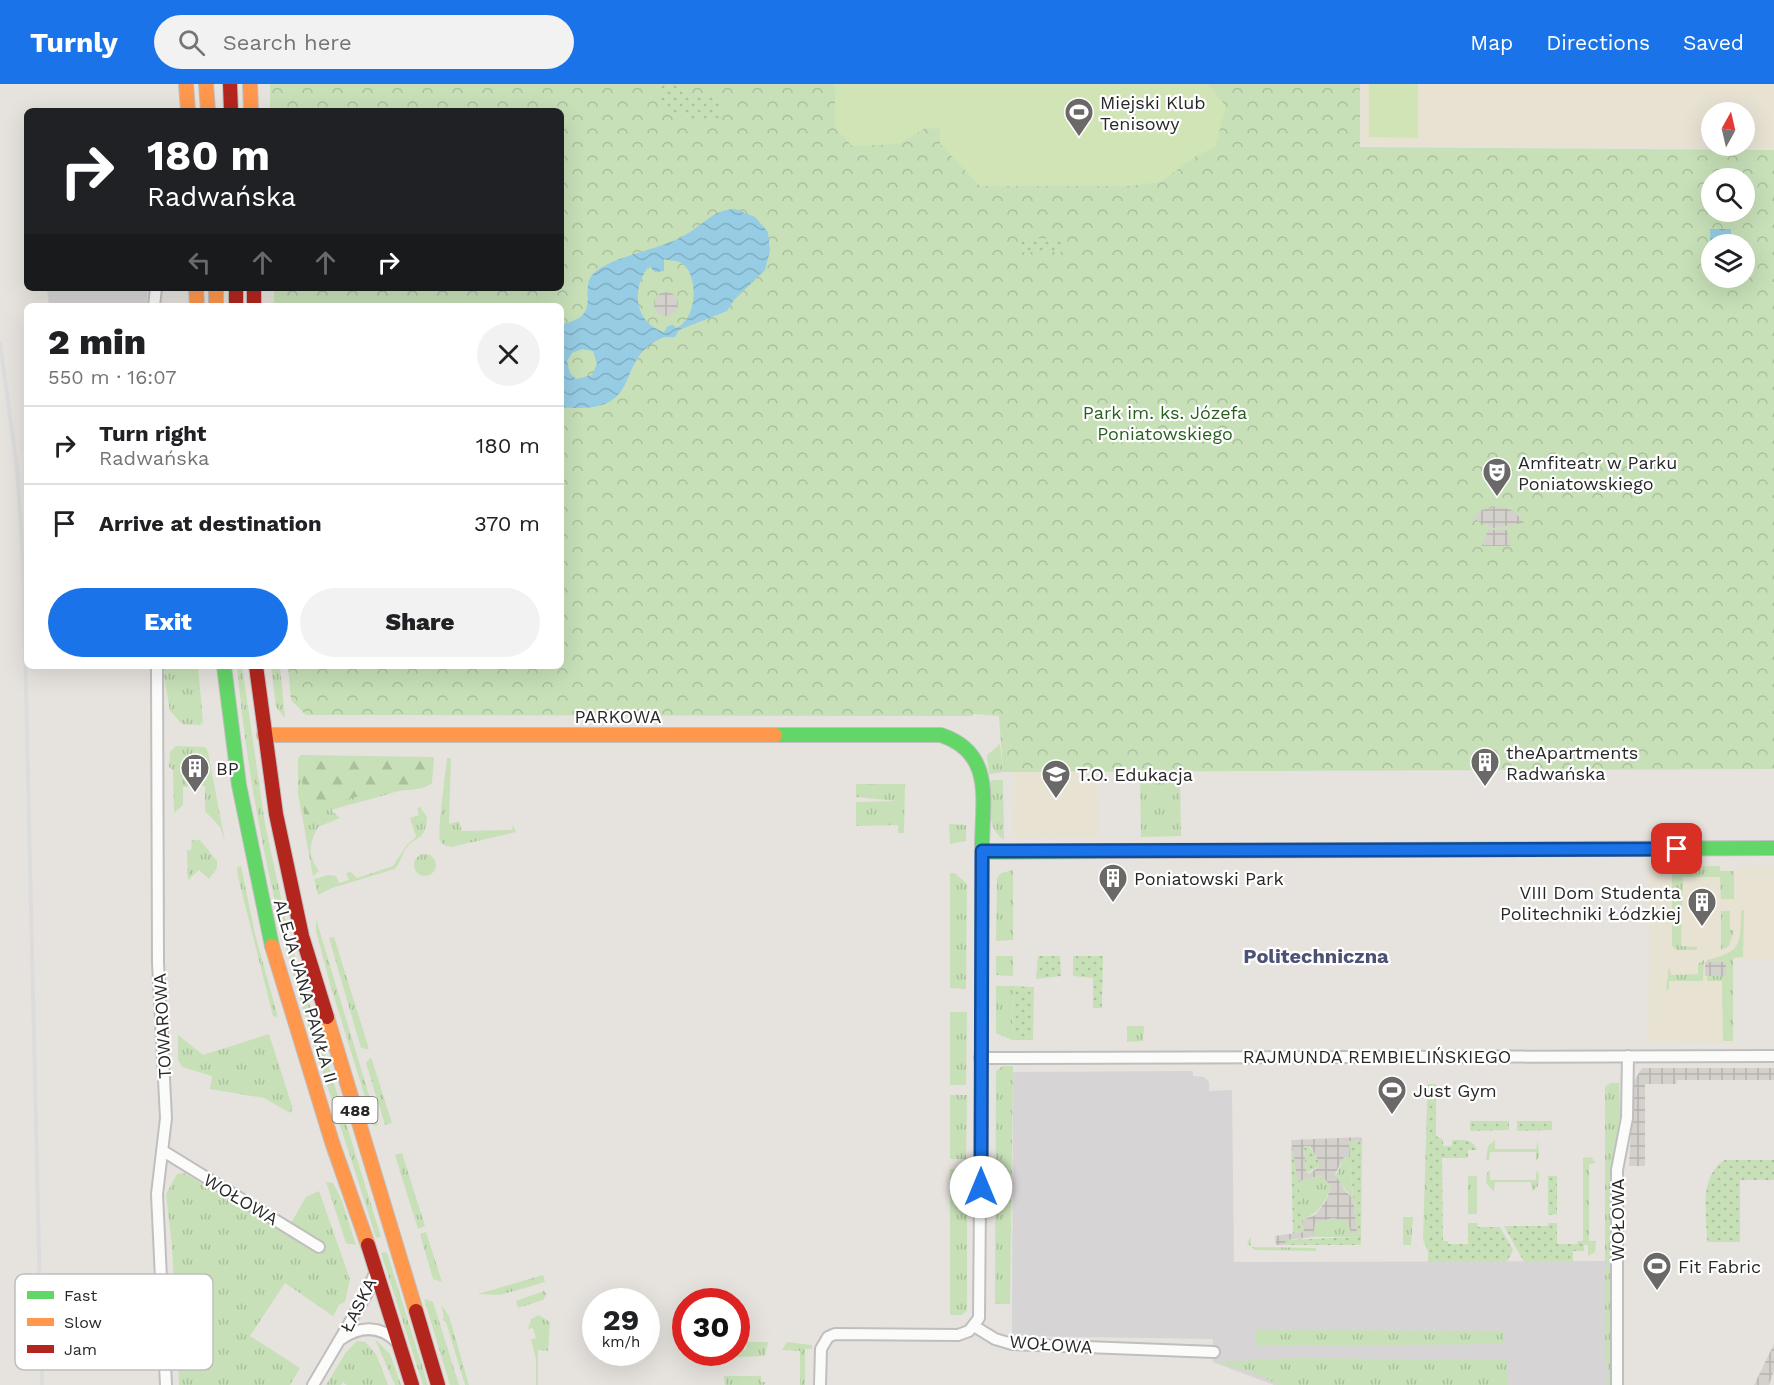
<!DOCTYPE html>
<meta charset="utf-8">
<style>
body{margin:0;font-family:"Work Sans",sans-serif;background:#f2f2f2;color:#202124;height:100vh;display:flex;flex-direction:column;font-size:22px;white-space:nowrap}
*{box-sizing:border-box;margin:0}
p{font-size:20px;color:#757577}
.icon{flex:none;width:33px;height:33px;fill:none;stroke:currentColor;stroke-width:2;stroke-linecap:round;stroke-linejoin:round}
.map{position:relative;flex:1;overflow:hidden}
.details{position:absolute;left:24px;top:219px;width:540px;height:366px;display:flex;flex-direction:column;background:#fff;border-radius:9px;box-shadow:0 6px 24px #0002}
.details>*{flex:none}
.guide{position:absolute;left:24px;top:24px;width:540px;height:183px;border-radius:9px;box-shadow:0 6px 24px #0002;background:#202124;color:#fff;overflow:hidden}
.needle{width:39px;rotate:8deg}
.buttons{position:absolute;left:1701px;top:18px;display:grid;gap:12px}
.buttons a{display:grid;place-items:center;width:54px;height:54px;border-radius:50%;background:#fff;box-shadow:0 6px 24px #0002;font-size:30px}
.speed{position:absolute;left:582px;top:1204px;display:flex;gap:12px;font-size:30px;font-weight:700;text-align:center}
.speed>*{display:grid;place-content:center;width:78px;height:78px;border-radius:50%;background:#fff;box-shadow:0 6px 24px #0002;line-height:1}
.speed small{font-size:15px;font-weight:400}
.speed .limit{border:9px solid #d22;background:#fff;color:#111}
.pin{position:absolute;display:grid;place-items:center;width:51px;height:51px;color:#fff;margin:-26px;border-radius:12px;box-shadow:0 3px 9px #0006}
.me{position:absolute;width:66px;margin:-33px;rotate:0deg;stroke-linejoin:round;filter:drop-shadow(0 0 4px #0008)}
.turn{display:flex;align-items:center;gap:21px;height:126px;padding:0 24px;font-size:27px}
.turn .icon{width:78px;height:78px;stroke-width:2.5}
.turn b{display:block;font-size:42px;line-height:51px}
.lanes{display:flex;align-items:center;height:57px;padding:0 24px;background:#0003;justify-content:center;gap:30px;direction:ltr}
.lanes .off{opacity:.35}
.round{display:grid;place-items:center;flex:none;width:63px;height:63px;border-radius:32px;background:#f2f2f2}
.headline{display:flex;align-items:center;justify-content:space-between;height:102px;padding:0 24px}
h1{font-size:36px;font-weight:800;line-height:45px}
.cta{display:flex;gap:12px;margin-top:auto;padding:12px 24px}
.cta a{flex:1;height:69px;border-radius:36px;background:#1a73e8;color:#fff;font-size:24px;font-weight:800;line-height:69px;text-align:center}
.cta a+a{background:#f2f2f2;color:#202124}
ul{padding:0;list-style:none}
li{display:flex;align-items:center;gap:18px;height:78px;padding:0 24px;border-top:2px solid #e0e0e0}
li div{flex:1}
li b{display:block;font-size:22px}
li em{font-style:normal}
header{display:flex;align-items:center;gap:36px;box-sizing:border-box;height:84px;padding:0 30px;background:#1a73e8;color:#fff}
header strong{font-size:28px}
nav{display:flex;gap:33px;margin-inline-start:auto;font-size:21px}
.search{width:420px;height:54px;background:#f2f2f2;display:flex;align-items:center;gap:15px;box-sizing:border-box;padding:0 21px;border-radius:33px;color:#757577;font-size:22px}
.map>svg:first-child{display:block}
.industrial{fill:#d6d4d5}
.education{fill:#e8e2d3;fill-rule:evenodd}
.grass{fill:url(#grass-tufts)}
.forest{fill:url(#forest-firs)}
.park{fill:url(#park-crowns);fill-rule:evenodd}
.garden{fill:url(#garden-dots)}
.pitch{fill:#d1e4b6}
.plaza{fill:url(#plaza-grid);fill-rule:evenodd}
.water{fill:url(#water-waves);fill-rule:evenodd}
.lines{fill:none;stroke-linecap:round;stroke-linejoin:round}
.street-casing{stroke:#c0bfbf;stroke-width:14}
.fast-casing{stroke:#c0bfbf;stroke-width:16}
.slow-casing{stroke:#c0bfbf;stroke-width:16}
.jam-casing{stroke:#c0bfbf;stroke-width:16}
.street{stroke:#fbfbfa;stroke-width:10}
.fast{stroke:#63d668;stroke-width:14}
.slow{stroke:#ff974d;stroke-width:14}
.jam{stroke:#b3261e;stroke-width:14}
.rail{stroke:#dddcdd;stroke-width:4}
.route-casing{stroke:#114b97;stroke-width:15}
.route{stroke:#1a73e8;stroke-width:10}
.labels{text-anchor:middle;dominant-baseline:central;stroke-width:4.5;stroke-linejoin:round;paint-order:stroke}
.shield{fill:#fff;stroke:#686868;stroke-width:1.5}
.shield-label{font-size:16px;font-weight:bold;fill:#282828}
.poi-label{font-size:18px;fill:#282828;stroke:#fff;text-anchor:start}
.park-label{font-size:18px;fill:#285f1e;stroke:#fff}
.street-label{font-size:18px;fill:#282828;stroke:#fff}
.neighbourhood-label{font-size:20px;font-weight:bold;fill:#4c5175;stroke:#fff}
.key{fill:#fff;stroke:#bebebe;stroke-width:1.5}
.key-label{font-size:16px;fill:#282828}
</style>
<header>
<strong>Turnly</strong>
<div class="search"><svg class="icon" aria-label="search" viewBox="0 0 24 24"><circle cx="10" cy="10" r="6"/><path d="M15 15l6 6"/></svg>Search here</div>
<nav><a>Map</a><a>Directions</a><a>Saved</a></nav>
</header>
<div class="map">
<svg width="1774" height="1301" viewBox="0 0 1774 1301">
<defs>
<pattern id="grass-tufts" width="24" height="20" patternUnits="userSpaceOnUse" patternTransform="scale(1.5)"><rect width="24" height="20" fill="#c7e0b8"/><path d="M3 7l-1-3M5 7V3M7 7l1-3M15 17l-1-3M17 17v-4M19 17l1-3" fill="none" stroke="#abc09e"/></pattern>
<pattern id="forest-firs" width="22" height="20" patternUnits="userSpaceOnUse" patternTransform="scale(1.5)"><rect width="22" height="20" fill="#c7e0b8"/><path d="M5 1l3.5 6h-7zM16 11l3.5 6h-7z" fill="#abc09e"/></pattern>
<pattern id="park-crowns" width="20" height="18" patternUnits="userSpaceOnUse" patternTransform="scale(1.5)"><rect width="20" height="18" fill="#c7e0b8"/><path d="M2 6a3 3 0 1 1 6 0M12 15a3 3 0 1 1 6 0" fill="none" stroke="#abc09e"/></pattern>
<pattern id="garden-dots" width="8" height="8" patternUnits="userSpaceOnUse" patternTransform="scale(1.5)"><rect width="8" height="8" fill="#c7e0b8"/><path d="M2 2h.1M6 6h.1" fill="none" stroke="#abc09e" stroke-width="1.8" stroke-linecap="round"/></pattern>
<pattern id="plaza-grid" width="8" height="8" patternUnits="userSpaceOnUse" patternTransform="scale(1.5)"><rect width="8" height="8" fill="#d4d1cc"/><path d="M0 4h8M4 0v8" fill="none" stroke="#b6b3af"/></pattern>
<pattern id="water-waves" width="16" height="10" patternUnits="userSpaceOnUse" patternTransform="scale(1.5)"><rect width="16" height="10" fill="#96cce4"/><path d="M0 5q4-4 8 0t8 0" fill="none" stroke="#81afc4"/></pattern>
</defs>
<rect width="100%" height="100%" fill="#e6e3de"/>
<path class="industrial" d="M47 204H148L146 222H49Z
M1193 987V992L1204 993 1209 998V1007L1232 1006 1234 1178 1609 1177V1183H1605V1278L1608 1279V1301H1274L1213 1278V1255L1012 1252 1013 988Z"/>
<path class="education" d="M1361 0H1774V65L1361 61ZM1712 28H1744V62H1712Z
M1014 688 1098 689 1099 753 1016 754 1013 750Z
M1721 781V786H1740L1741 781H1774V875H1734V959L1648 958 1650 782Z"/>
<path class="grass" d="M162 582H198L203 638 200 641 182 640 170 627Z
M237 582H242L265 740 290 856 381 1153 376 1154C351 1072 322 990 298 907 268 801 247 692 237 582Z
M271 582H280L285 634 276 623Z
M1000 660 1003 688 989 690 987 671Z
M176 662 205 663 208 668 225 758 220 743 205 727V702L183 703V721L174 729 173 686 169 683 170 668Z
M301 671 434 673 432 699C421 708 408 704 395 708 374 715 353 719 331 726L340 734 318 743C309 760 307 771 319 787L313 792 298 710V674Z
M447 674H451L449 740 459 737 462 747 512 746 513 741 516 748 451 763C447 762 442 761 440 756 437 750 446 686 447 674Z
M1140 690H1180L1181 752 1141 753Z
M993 696H1003L1004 756C985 743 990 718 990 698Z
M856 700H905L904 749H898V741L856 742V718L896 717 856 713Z
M420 723 427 733C425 757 419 750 407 763 401 770 401 779 395 785L332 804 318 811 314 795 329 791 336 792 339 799 349 796 346 789 351 788 357 794 393 782 406 762 416 753 410 734 419 731 417 724Z
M949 740 966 741V757L950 760Z
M192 756H200L217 777V784L209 795 199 786 188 796 187 766H191Z
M414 781a11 11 0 1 1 22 0a11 11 0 1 1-22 0Z
M241 782 255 850 278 933 273 932 238 793 237 783Z
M1720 782V787H1734V815H1721L1720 793H1683L1681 862 1697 863V866H1676L1672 862V783Z
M1013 786V856L996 857 997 794 1001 789Z
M950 789H955L967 800 966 905 950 904Z
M1744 826 1743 873 1733 874V957H1723L1722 897H1707V892L1726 891V878H1707V876C1741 868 1741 860 1741 827Z
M1721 827H1730V846H1734L1729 862 1721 866Z
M316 835 378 1041 374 1042 330 900 316 847Z
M334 853 369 965 361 964 329 854Z
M996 872H1013V892L996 891Z
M1704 876 1703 897H1669V906L1666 905 1669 882 1671 891 1698 890V880Z
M996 902H1013L1012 956 996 949Z
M950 928H967L966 1001H950Z
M1127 942H1144L1143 957 1127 958Z
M269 950 293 1025 290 1029 264 1014 210 1005 212 992 182 983 178 976V951L203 971Z
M371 973 392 1039 385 1041 366 979Z
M1003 982H1013L1010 1220H995L996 987Z
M1428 988V1167L1423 1156Z
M1619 989 1620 1033 1611 1086 1610 1301H1608V1279H1605V1183L1609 1182V1178L1605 1177V1003L1610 999H1619Z
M950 1011H967L966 1075H950Z
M1495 1056V1065H1536L1538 1056 1539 1073 1536 1077V1068H1490L1489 1077 1486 1075 1488 1062Z
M402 1069 425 1142 418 1145 395 1071Z
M1344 1073H1350L1353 1114 1335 1094Z
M1591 1073 1596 1079 1589 1080V1157H1596L1595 1168 1588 1172V1161H1583V1074Z
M950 1085H967V1226L962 1231H950Z
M1490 1086V1096H1536V1087L1539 1090 1538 1102 1532 1107 1531 1098H1495L1494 1108 1486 1099 1487 1089Z
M184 1089 320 1171 325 1161 291 1139 306 1113 319 1107 350 1195 345 1218 339 1221 333 1232 285 1199 250 1252 300 1284 290 1301H179L172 1162 166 1110 177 1090Z
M1321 1091 1331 1102C1325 1119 1319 1129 1302 1136L1298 1098Z
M1468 1092H1477V1130H1468Z
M326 1098 333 1099 342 1117 356 1161 346 1159Z
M1403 1133H1413L1411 1161H1403Z
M1333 1134 1348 1138 1351 1149H1357V1153H1313L1315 1139Z
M426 1148 442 1198 433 1195 420 1150Z
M1251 1153V1163L1316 1164V1167L1255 1166 1247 1159Z
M386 1168 388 1172 428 1301H423L381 1169Z
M543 1191 545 1198 500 1211 478 1210Z
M544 1207 547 1210 543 1216 518 1224 516 1217Z
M424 1215 433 1218 459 1301H450Z
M441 1221 449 1232 469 1301H465L446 1238 442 1235 444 1234Z
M539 1231 550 1238 548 1267 538 1266V1301H536V1275L531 1256 536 1254 533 1244 528 1245 531 1235Z
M1256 1246 1504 1247V1260L1256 1262Z
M375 1255 390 1270 401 1301H395Z
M357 1257 365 1258 376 1270 388 1301H347L343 1298 341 1301H326L346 1268Z
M746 1258H768L765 1272 711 1274V1269H736L737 1266H746Z
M787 1258 812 1261V1265H805V1301H800V1267L782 1266Z
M1296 1274 1508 1276 1507 1301H1279L1255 1289 1215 1278Z
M724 1292H761V1298H766L764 1301H725Z"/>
<path class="forest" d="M311 673 423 674 429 675C430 685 429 691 422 698L334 718C326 730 319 734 304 730L301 675Z"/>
<path class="park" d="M270 0H1360V63L1774 66V685L1003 688 999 632 974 630 972 632 306 631 291 616 288 582H561V222H274V204H561V27H270ZM1712 94H1744V128H1712ZM1712 160H1744V194H1712Z"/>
<path class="garden" d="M659 0H682L683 12 720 13 719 36C695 43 680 28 659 24Z
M1021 154 1061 155V168H1021Z
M1038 872H1060L1061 892 1036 895Z
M1073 872H1103L1102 924H1093V894L1073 892Z
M1013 902 1034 903 1033 956H1012Z
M1428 1000H1436V1052L1443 1056V1062H1452V1056C1463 1056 1473 1054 1477 1066H1468V1074H1442L1443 1157H1448V1160H1468V1139H1477L1478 1143H1500L1513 1166 1507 1178H1428Z
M1470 1037H1509V1046L1470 1047Z
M1517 1037H1552V1046L1517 1047Z
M1348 1057H1362L1361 1161H1285V1156L1357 1153Z
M1291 1062H1294L1304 1148 1293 1150Z
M1304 1062H1309L1319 1078V1083L1306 1089Z
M1725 1076H1774V1096H1740V1158H1707C1707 1131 1698 1092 1725 1076Z
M1548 1092H1557V1130L1548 1131Z
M1548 1139H1557V1160H1577L1578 1157H1584V1167H1573V1177L1524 1178 1504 1142H1548Z"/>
<path class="pitch" d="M835 0H1208L1226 22 1215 63 1196 72 1161 98 1128 102H980L940 60V45L925 44 900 60 852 62 835 44Z
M1369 0H1418V54L1369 53Z"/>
<path class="plaza" d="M654 220a12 12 0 1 1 24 0a12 12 0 1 1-24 0Z
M1498 422 1514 427 1524 439 1493 444 1472 434 1482 426Z
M1488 446H1507L1510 462H1482Z
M1705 878H1726V892H1705Z
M1642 984H1774V996H1677L1676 1000H1645V1082H1629L1634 997Z
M1361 1053 1362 1057H1349L1350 1073H1344L1335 1090 1345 1107 1353 1114 1357 1149H1351L1348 1138 1333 1134 1315 1139 1313 1153 1286 1156 1285 1161H1276L1275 1152 1304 1148 1302 1136 1315 1131 1326 1117 1331 1102 1321 1091 1298 1098 1291 1056ZM1304 1062H1310L1319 1078V1083L1310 1089H1306Z
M1774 1260V1286L1769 1301H1754Z"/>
<path class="water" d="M735 125 755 133 768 148 770 167 765 186 734 216 727 227 679 246 675 253C670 254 666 252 662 254 610 277 649 332 561 323V240C605 233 577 205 594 189 614 171 662 166 687 150 704 140 713 126 735 125ZM664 175C670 177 678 176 683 180 699 193 697 236 676 244L673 241 668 242 664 248C634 239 631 204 649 182L655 188 664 187ZM582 265 593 267 597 280 592 291 576 295 570 289 567 277 572 269Z
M1710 145H1731V160H1712L1711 183Z"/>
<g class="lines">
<g class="street-casing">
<path id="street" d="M154 222 156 204
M157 582 158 879 166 1034 157 1110 166 1301
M980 974 1774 972
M163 1067 319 1163
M974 1242 995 1255 1012 1260 1214 1268
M341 1255C360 1242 380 1241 397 1258
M313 1301 366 1211 375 1189
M820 1301 821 1265 828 1253 835 1250 958 1251 969 1247 979 1234 983 767
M1617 1301V1086L1627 1034 1628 972"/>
</g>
<g class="fast-casing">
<path id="fast" d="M224 582 239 701 272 862
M775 651H941C995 669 982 717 982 763L987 768 1108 767
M1389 766 1774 764"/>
</g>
<g class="slow-casing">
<path id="slow" d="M186 0 188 27
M206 0 208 27
M250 0 251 27
M196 204 197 222
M216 204V222
M264 651H775
M1108 767 1389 766
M272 862 332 1058 368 1161
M327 933 416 1227"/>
</g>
<g class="jam-casing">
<path id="jam" d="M230 0 231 27
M236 204V222
M254 204V222
M256 582 276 730 302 852 327 933
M368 1161 412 1301
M416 1227 438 1301"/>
</g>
<use href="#street" class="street"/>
<use href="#fast" class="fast"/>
<use href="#slow" class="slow"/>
<use href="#jam" class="jam"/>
<path class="rail" d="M0 259 17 384 23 474 42 1301"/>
</g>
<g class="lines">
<g class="route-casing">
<path id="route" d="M981 1103 982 767 1677 765"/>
</g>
<use href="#route" class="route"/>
</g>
<defs>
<g id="stadium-pin" transform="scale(1.5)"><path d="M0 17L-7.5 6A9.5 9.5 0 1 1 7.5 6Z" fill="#6a6968" stroke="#fff"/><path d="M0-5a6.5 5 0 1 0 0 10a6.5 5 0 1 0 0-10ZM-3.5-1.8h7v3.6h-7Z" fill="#fff"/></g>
<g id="theatre-pin" transform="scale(1.5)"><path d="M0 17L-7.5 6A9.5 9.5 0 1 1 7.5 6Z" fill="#6a6968" stroke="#fff"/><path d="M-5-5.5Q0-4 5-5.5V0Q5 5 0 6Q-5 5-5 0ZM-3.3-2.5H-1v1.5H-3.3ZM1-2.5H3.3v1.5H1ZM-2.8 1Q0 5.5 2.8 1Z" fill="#fff"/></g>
<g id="building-pin" transform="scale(1.5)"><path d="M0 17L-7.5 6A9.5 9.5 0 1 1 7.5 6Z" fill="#6a6968" stroke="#fff"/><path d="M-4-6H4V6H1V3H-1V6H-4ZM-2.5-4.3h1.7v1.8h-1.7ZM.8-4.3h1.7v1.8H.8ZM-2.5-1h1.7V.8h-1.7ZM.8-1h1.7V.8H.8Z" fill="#fff"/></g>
<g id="school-pin" transform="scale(1.5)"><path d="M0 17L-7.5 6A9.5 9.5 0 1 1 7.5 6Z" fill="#6a6968" stroke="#fff"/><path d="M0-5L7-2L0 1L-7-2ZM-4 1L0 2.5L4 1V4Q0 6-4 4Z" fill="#fff"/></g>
</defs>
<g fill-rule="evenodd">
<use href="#stadium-pin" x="1079" y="28"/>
<use href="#theatre-pin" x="1497" y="388"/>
<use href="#building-pin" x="1485" y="678"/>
<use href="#building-pin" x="195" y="684"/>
<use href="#school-pin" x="1056" y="690"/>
<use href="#building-pin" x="1113" y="794"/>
<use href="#building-pin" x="1702" y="818"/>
<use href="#stadium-pin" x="1392" y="1006"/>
<use href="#stadium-pin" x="1657" y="1182"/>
</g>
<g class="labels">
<rect class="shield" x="332.5" y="1013" width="45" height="26" rx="4.5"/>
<g class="shield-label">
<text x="355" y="1026">488</text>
</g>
<g class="poi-label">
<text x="1100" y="18">Miejski Klub<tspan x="1100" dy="21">Tenisowy</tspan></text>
<text x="1518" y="378">Amfiteatr w Parku<tspan x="1518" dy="21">Poniatowskiego</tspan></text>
<text x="1506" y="668">theApartments<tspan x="1506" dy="21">Radwańska</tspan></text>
<text x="216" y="684">BP</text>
<text x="1077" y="690">T.O. Edukacja</text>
<text x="1134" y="794">Poniatowski Park</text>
<text x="1681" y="808" text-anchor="end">VIII Dom Studenta<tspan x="1681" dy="21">Politechniki Łódzkiej</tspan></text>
<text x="1413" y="1006">Just Gym</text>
<text x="1678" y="1182">Fit Fabric</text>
</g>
<g class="park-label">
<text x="1165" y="328">Park im. ks. Józefa<tspan x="1165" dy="21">Poniatowskiego</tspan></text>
</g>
<g class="street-label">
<text x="618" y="632">PARKOWA</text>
<text transform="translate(306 907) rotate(74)">ALEJA JANA PAWŁA II</text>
<text transform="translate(162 942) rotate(-93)">TOWAROWA</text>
<text x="1377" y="972">RAJMUNDA REMBIELIŃSKIEGO</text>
<text transform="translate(241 1115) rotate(31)">WOŁOWA</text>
<text transform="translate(1617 1136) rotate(-90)">WOŁOWA</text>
<text transform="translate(358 1221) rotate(-63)">ŁASKA</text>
<text transform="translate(1051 1260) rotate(4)">WOŁOWA</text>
</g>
<g class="neighbourhood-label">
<text x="1316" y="872">Politechniczna</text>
</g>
</g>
<rect x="15" y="1190" width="198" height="96" rx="9" class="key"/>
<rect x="27" y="1207" width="27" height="8" fill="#63d668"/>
<rect x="27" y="1234" width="27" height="8" fill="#ff974d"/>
<rect x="27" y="1261" width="27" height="8" fill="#b3261e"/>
<g class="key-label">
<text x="64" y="1217">Fast</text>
<text x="64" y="1244">Slow</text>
<text x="64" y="1271">Jam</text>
</g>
</svg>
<div class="buttons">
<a><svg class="needle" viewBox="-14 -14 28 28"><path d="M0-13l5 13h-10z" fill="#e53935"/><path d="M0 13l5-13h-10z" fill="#757577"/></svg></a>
<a><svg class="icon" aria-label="search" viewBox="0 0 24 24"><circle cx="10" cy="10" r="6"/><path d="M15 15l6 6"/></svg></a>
<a><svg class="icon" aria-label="layers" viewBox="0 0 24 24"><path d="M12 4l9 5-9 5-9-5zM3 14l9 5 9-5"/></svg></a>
</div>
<div class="speed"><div>29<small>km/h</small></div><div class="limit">30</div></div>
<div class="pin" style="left:1677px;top:765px;background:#d93025"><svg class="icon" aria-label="arrive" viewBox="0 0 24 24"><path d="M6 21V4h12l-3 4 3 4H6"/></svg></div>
<svg class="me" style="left:981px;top:1103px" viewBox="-20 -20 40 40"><circle r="19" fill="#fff"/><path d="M0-13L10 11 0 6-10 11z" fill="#1a73e8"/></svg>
<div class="guide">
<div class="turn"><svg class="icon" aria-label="right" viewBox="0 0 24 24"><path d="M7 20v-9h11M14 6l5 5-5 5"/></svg><div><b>180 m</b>Radwańska</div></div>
<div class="lanes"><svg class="icon off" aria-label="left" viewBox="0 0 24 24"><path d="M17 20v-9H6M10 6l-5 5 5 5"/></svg><svg class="icon off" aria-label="ahead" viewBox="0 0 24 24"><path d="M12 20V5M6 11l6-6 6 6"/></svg><svg class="icon off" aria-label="ahead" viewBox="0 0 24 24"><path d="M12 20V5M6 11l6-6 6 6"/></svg><svg class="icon" aria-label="right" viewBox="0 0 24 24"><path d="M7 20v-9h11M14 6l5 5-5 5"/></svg></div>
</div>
<section class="details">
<div class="headline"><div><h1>2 min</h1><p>550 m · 16:07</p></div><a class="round"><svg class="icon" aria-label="close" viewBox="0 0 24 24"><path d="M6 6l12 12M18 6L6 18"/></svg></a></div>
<ul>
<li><svg class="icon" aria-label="right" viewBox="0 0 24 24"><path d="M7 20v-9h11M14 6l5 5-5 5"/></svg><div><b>Turn right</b><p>Radwańska</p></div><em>180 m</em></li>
<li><svg class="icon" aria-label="arrive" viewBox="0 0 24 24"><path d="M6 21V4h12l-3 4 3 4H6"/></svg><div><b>Arrive at destination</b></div><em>370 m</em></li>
</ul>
<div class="cta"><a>Exit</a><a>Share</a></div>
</section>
</div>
